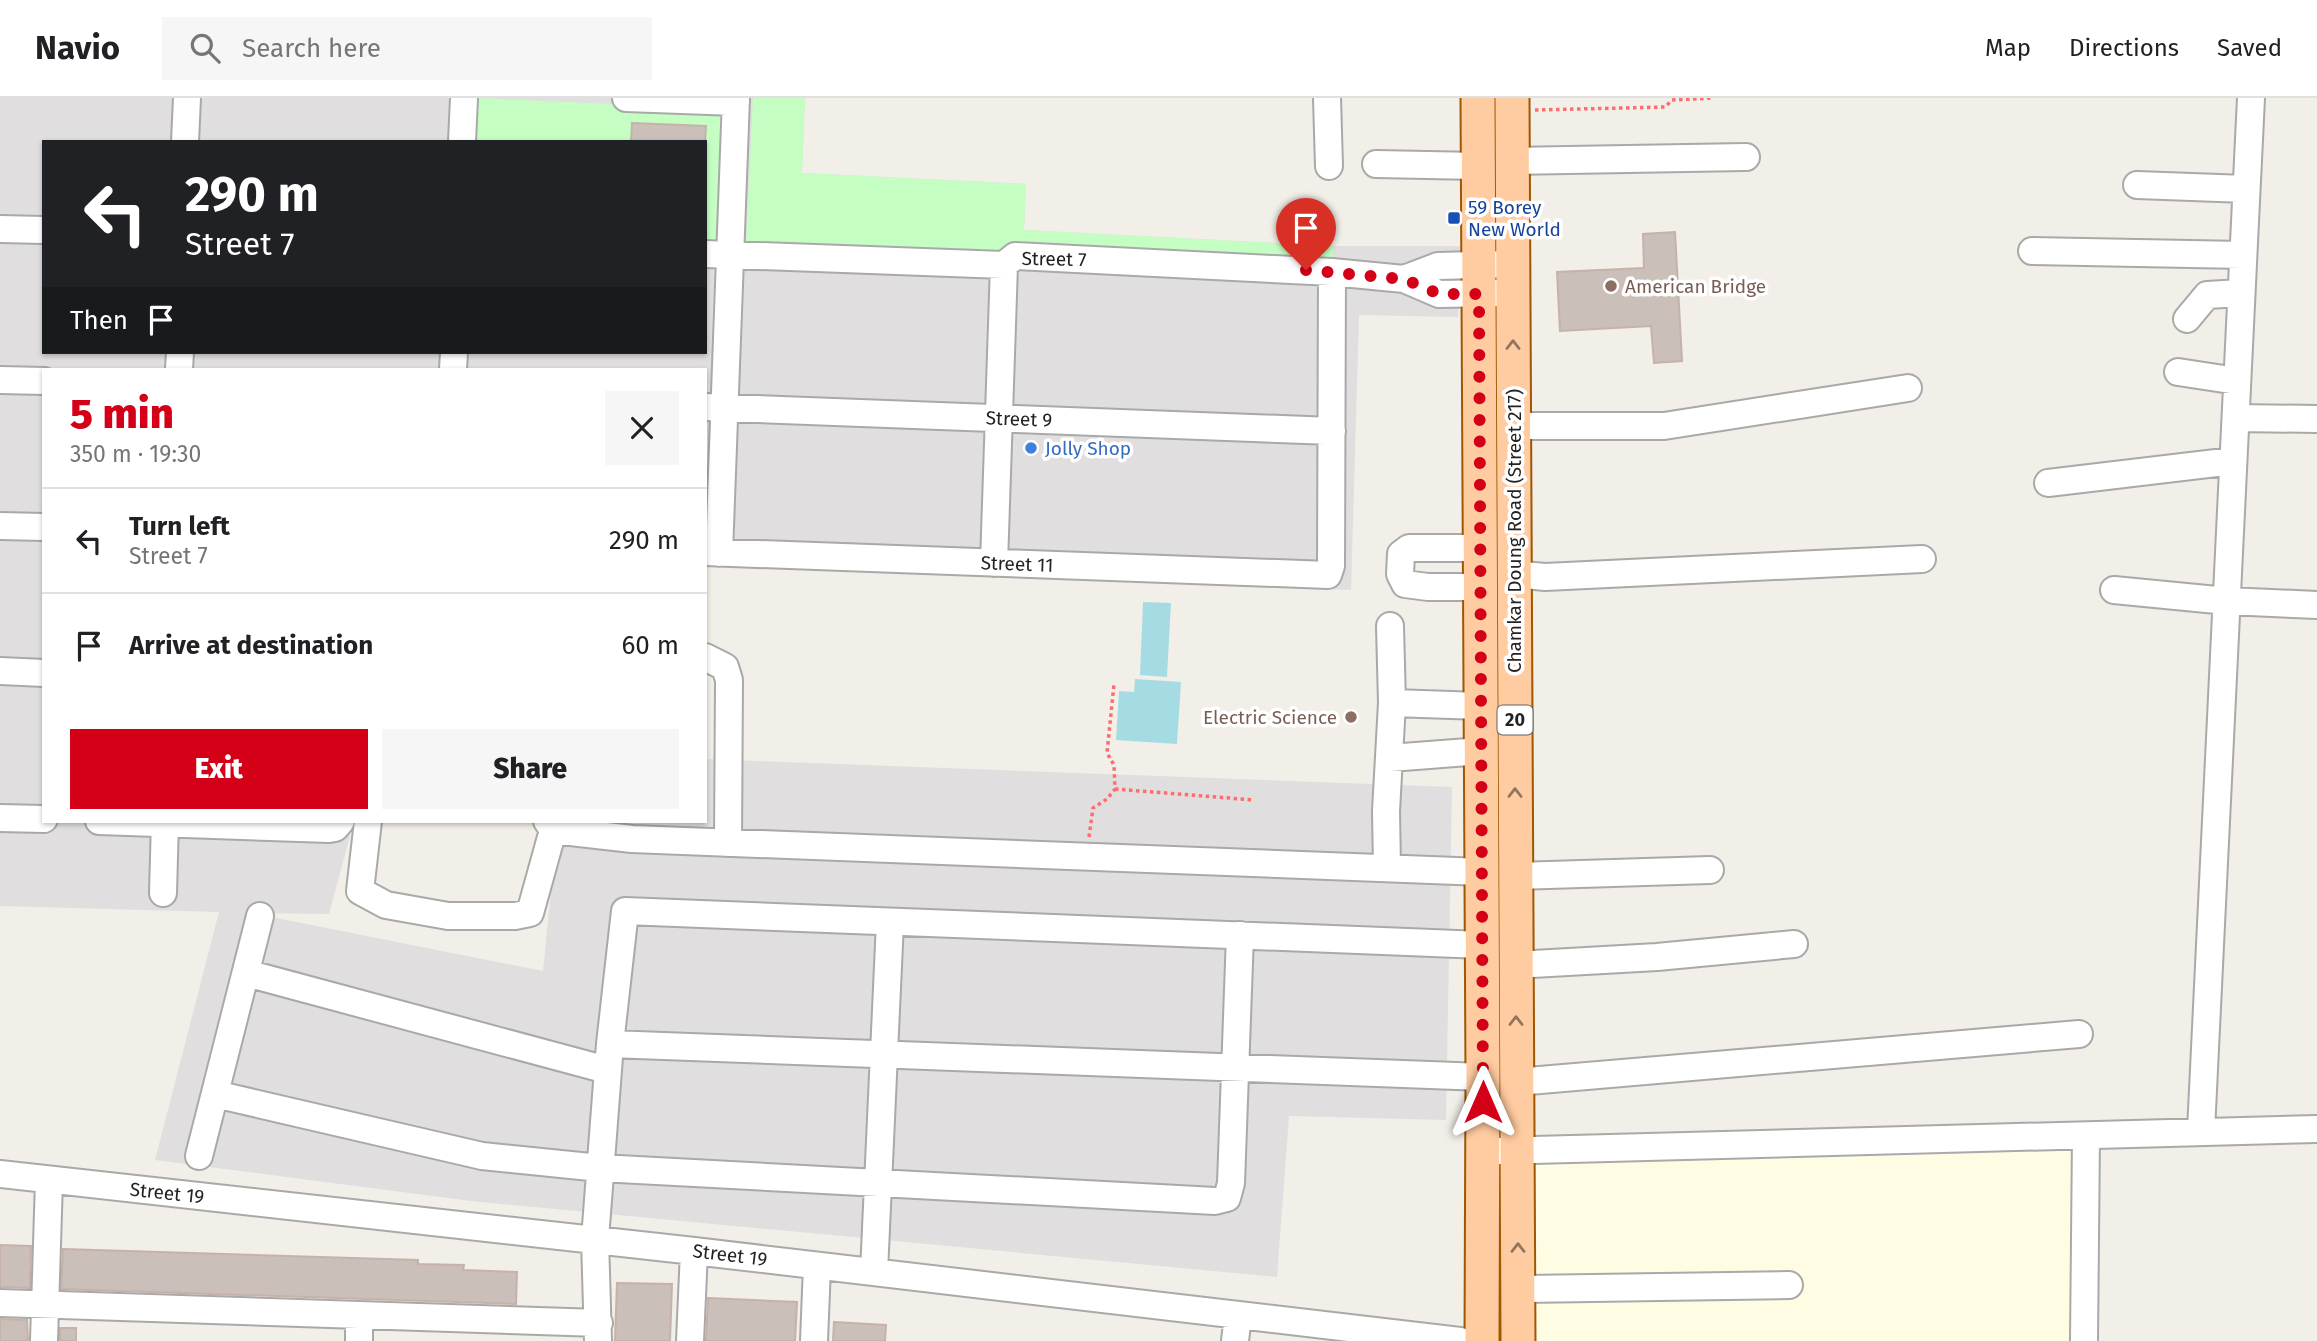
<!DOCTYPE html>
<meta charset="utf-8">
<style>
body{margin:0;font-family:"Fira Sans",sans-serif;background:#f6f6f6;color:#202124;height:100vh;display:flex;flex-direction:column;font-size:26px;white-space:nowrap}
*{box-sizing:border-box;margin:0}
p{font-size:23px;color:#757577}
.icon{flex:none;width:38px;height:38px;fill:none;stroke:currentColor;stroke-width:2;stroke-linecap:round;stroke-linejoin:round}
.map{position:relative;flex:1;overflow:hidden}
.drawer{position:absolute;left:42px;top:270px;width:665px;height:455px;display:flex;flex-direction:column;background:#fff;border-radius:0px;box-shadow:0 2px 5px #0004}
.drawer>*{flex:none}
.hud{position:absolute;left:42px;top:42px;width:665px;height:214px;border-radius:0px;box-shadow:0 2px 5px #0004;background:#202124;color:#fff;overflow:hidden}
.pin{position:absolute;display:grid;place-items:center;width:60px;height:60px;color:#fff;margin:-72px -30px;border-radius:50% 50% 50% 0;rotate:-45deg;box-shadow:0 0 7px #0007}
.pin .icon{rotate:45deg}
.me{position:absolute;width:77px;margin:-38px;rotate:0deg;stroke-linejoin:round;filter:drop-shadow(0 0 5px #0008)}
.turn{display:flex;align-items:center;gap:24px;height:147px;padding:0 28px;font-size:32px}
.turn .icon{width:91px;height:91px;stroke-width:2.5}
.turn b{display:block;font-size:49px;line-height:60px}
.then{display:flex;align-items:center;height:66px;padding:0 28px;background:#0003;gap:14px;font-size:26px}
.round{display:grid;place-items:center;flex:none;width:74px;height:74px;border-radius:0px;background:#f6f6f6}
.head{display:flex;align-items:center;justify-content:space-between;height:119px;padding:0 28px}
h1{font-size:42px;font-weight:800;line-height:52px;color:#d30018}
.action{display:flex;gap:14px;margin-top:auto;padding:14px 28px}
.action a{flex:1;height:80px;border-radius:0px;background:#d30018;color:#fff;font-size:28px;font-weight:800;line-height:80px;text-align:center}
.action a+a{background:#f6f6f6;color:#202124}
ul{padding:0;list-style:none}
li{display:flex;align-items:center;gap:21px;height:105px;padding:0 28px;border-top:2px solid #e0e0e0}
li div{flex:1}
li b{display:block;font-size:26px}
li em{font-style:normal}
header{display:flex;align-items:center;gap:42px;box-sizing:border-box;height:98px;padding:0 35px;background:#fff;border-bottom:2px solid #e0e0e0}
header strong{font-size:33px}
nav{display:flex;gap:38px;margin-inline-start:auto;font-size:24px}
.search{width:490px;height:63px;background:#f6f6f6;display:flex;align-items:center;gap:18px;box-sizing:border-box;padding:0 24px;border-radius:0px;color:#757577;font-size:26px}
.map>svg:first-child{display:block}
.residential{fill:#e0dedf;fill-rule:evenodd}
.education{fill:#fffce4}
.park{fill:#c5fec3}
.water{fill:#a5dce3}
.building{fill:#cbbfba;stroke:#c6b2a8;stroke-width:2}
.lines{fill:none;stroke-linecap:round;stroke-linejoin:round}
.minor-casing{stroke:#a9a9a9;stroke-width:30}
.major-casing{stroke:#9f5800;stroke-width:37}
.path{stroke:#ff6c6e;stroke-width:3.5;stroke-dasharray:3.5 3.5;stroke-linecap:butt}
.minor{stroke:#fff;stroke-width:26}
.major{stroke:#ffcba0;stroke-width:33}
.oneway{stroke:#907661}
.route{stroke:#d30018;stroke-width:12;stroke-dasharray:0 21.6}
.transit-dot{fill:#1a4fb4;stroke:#fff;stroke-width:2.5}
.education-dot{fill:#8d6e63;stroke:#fff;stroke-width:2.5}
.shop-dot{fill:#3f7fe0;stroke:#fff;stroke-width:2.5}
.labels{text-anchor:middle;dominant-baseline:central;stroke-width:7;stroke-linejoin:round;paint-order:stroke}
.shield{fill:#fff;stroke:#646464;stroke-width:2}
.shield-label{font-size:18px;font-weight:bold;fill:#222}
.transit-label{font-size:19px;fill:#164399;stroke:#fff;text-anchor:start}
.street-label{font-size:19px;fill:#222;stroke:#fff}
.education-label{font-size:19px;fill:#785e54;stroke:#fff;text-anchor:start}
.shop-label{font-size:19px;fill:#366cbe;stroke:#fff;text-anchor:start}
</style>
<header>
<strong>Navio</strong>
<div class="search"><svg class="icon" aria-label="search" viewBox="0 0 24 24"><circle cx="10" cy="10" r="6"/><path d="M15 15l6 6"/></svg>Search here</div>
<nav><a>Map</a><a>Directions</a><a>Saved</a></nav>
</header>
<div class="map">
<svg width="2317" height="1243" viewBox="0 0 2317 1243">
<rect width="100%" height="100%" fill="#f2eee8"/>
<path class="residential" d="M0 0H805L802 75 1026 86 1024 132 1333 148H1460L1458 219 1359 217 1351 492 705 468V271H44V723H354L329 816 251 815 543 873 558 723H705V661L1452 689 1446 1022 1289 1018 1277 1179 471 1103 155 1062 219 814 0 808ZM44 44H705V254H44Z"/>
<path class="education" d="M2082 1048 2076 1243H1531L1533 1056Z"/>
<path class="park" d="M475 0 730 11 723 150 705 149V44H472Z
M753 0H805L802 75 1026 86 1024 132 1333 148 1332 174 746 145Z"/>
<path class="water" d="M1143 504 1171 505 1167 579 1140 577Z
M1135 581 1181 584 1177 646 1116 642 1119 593 1134 594Z"/>
<path class="building" d="M632 25 706 28 705 44H631Z
M1675 134 1682 263 1654 265 1651 228 1560 233 1557 174 1644 170 1643 136Z
M0 1147 31 1148 30 1190 0 1189Z
M63 1151 418 1162V1166L464 1167 463 1172 517 1174 516 1206 61 1191Z
M617 1185 672 1186 670 1243H615Z
M708 1200 797 1204 795 1243H706Z
M0 1221 27 1222 28 1243H0Z
M834 1224 886 1227 885 1243H833Z
M60 1230H76V1243H60Z"/>
<g class="lines">
<g class="minor-casing">
<path id="minor" d="M626 0 736 4
M1327 0 1329 68
M185 44 187 0
M462 44 464 0
M1512 63 1746 59
M1376 66 1478 68
M2137 87 2246 91
M0 131 44 132
M2032 153 2243 157
M705 156 1004 167 1015 158 1332 174 1404 181 1439 196 1498 195
M1404 181 1438 168 1512 166
M2187 221 2207 197 2241 195
M179 271 180 254
M453 271 454 254
M2178 274 2237 283
M0 282 44 283
M705 309 1332 333
M2236 320 2317 321
M1513 328H1664L1908 290
M2048 385 2233 363
M0 428 44 429
M1480 450H1409L1401 456 1400 476 1405 486 1428 489H1481
M705 454 1328 477 1331 468 1332 174
M719 455 736 0
M994 465 1004 167
M1514 476 1545 479 1922 461
M2114 492 2227 503 2317 507
M1390 528 1392 605 1481 608
M705 559 725 569 729 582 728 745
M0 573 44 575
M1390 660 1481 653
M0 720 44 721
M99 723 329 731 335 730 341 723
M368 723 360 793 386 807 448 818H515L530 815 553 732
M547 723 553 732 632 741 1482 774
M1387 770 1386 713 1392 605
M1516 778 1710 772
M163 795 165 723
M1516 867 1657 859 1794 846
M246 875 607 972
M610 946 1483 979
M1517 984 2079 936
M215 996 482 1058 600 1070 1215 1103 1227 1100 1231 1085 1240 837
M2201 1033 2251 0
M1499 1053 2317 1031
M199 1058 260 818
M0 1076 694 1153 1460 1243
M874 1174 890 824
M1518 1191 1789 1187
M0 1205 599 1225
M44 1243 49 1082
M359 1243V1217
M598 1243 595 1141 610 946 625 813 1482 847
M690 1243 694 1153
M814 1243 817 1168
M1235 1243 1238 1217
M2084 1243 2086 1038"/>
</g>
<g class="major-casing">
<path id="major" d="M1478 0 1483 979 1482 1243
M1512 0 1518 1243"/>
</g>
<path class="path" d="M1535 12 1665 9 1672 2 1713 0
M1115 691 1254 702
M1089 739 1093 710 1107 701 1115 691 1114 667 1107 655 1114 586"/>
<use href="#minor" class="minor"/>
<use href="#major" class="major"/>
</g>
<defs><path id="oneway-chevron" d="M-2-3.5L2.5 0L-2 3.5" fill="none" stroke-width="1.6" stroke-linecap="round" stroke-linejoin="round" transform="scale(1.75)"/></defs>
<g class="oneway">
<use href="#oneway-chevron" transform="translate(1513 247) rotate(-90)"/>
<use href="#oneway-chevron" transform="translate(1515 695) rotate(-90)"/>
<use href="#oneway-chevron" transform="translate(1516 923) rotate(-90)"/>
<use href="#oneway-chevron" transform="translate(1518 1150) rotate(-90)"/>
</g>
<g class="lines">
<path class="route" d="M1306 172 1404 181 1439 196H1479L1483 1004"/>
</g>
<rect class="transit-dot" x="1447" y="113" width="14" height="14" rx="3.5"/>
<g class="education-dot">
<circle cx="1611" cy="188" r="7"/>
<circle cx="1351" cy="619" r="7"/>
</g>
<circle class="shop-dot" cx="1031" cy="350" r="7"/>
<g class="labels">
<rect class="shield" x="1497.5" y="607.5" width="35" height="29" rx="5"/>
<g class="shield-label">
<text x="1515" y="622">20</text>
</g>
<g class="transit-label">
<text x="1468" y="109">59 Borey<tspan x="1468" dy="22">New World</tspan></text>
</g>
<g class="street-label">
<text transform="translate(1054 161) rotate(1)">Street 7</text>
<text transform="translate(1019 321) rotate(2)">Street 9</text>
<text transform="translate(1514 433) rotate(-90)">Chamkar Doung Road (Street 217)</text>
<text transform="translate(1017 466) rotate(2)">Street 11</text>
<text transform="translate(167 1095) rotate(6)">Street 19</text>
<text transform="translate(730 1157) rotate(7)">Street 19</text>
</g>
<g class="education-label">
<text x="1625" y="188">American Bridge</text>
<text x="1337" y="619" text-anchor="end">Electric Science</text>
</g>
<g class="shop-label">
<text x="1045" y="350">Jolly Shop</text>
</g>
</g>
</svg>
<div class="pin" style="left:1306px;top:172px;background:#d93025"><svg class="icon" aria-label="arrive" viewBox="0 0 24 24"><path d="M6 21V4h12l-3 4 3 4H6"/></svg></div>
<svg class="me" style="left:1483px;top:1004px" viewBox="-20 -20 40 40"><path d="M0-17L14 15 0 8-14 15z" fill="#d30018" stroke="#fff" stroke-width="4"/></svg>
<div class="hud">
<div class="turn"><svg class="icon" aria-label="left" viewBox="0 0 24 24"><path d="M17 20v-9H6M10 6l-5 5 5 5"/></svg><div><b>290 m</b>Street 7</div></div>
<div class="then">Then<svg class="icon" aria-label="arrive" viewBox="0 0 24 24"><path d="M6 21V4h12l-3 4 3 4H6"/></svg></div>
</div>
<section class="drawer">
<div class="head"><div><h1>5 min</h1><p>350 m · 19:30</p></div><a class="round"><svg class="icon" aria-label="close" viewBox="0 0 24 24"><path d="M6 6l12 12M18 6L6 18"/></svg></a></div>
<ul>
<li><svg class="icon" aria-label="left" viewBox="0 0 24 24"><path d="M17 20v-9H6M10 6l-5 5 5 5"/></svg><div><b>Turn left</b><p>Street 7</p></div><em>290 m</em></li>
<li><svg class="icon" aria-label="arrive" viewBox="0 0 24 24"><path d="M6 21V4h12l-3 4 3 4H6"/></svg><div><b>Arrive at destination</b></div><em>60 m</em></li>
</ul>
<div class="action"><a>Exit</a><a>Share</a></div>
</section>
</div>
